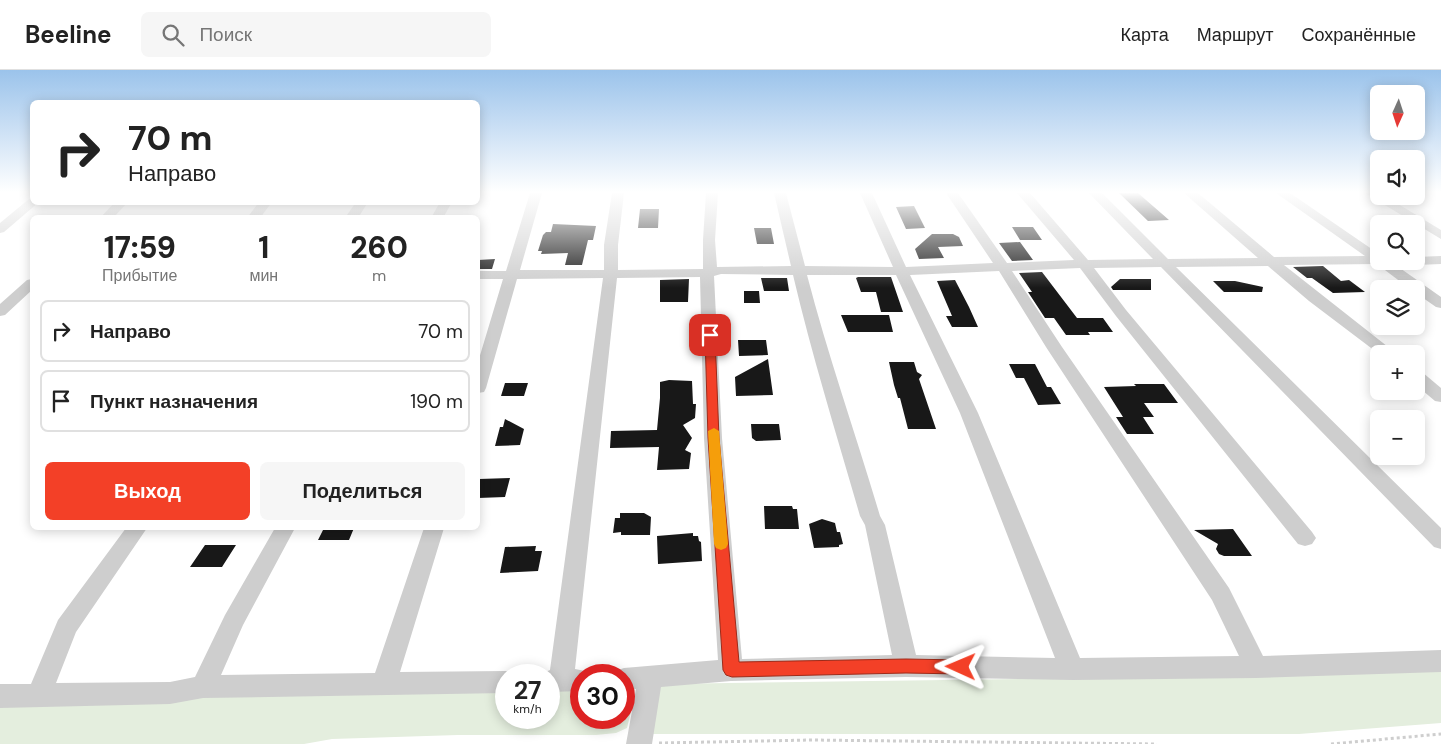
<!DOCTYPE html>
<html lang="ru">
<meta charset="utf-8">
<style>
body{margin:0;font-family:"DM Sans",sans-serif;background:#f6f6f6;color:#222;height:100vh;display:flex;flex-direction:column;font-size:19px;white-space:nowrap}
*{box-sizing:border-box;margin:0}
p{font-size:16px;color:#767676}
.icon{flex:none;width:28px;height:28px;fill:none;stroke:currentColor;stroke-width:2;stroke-linecap:round;stroke-linejoin:round}
.map{position:relative;flex:1;overflow:hidden}
.drawer{position:absolute;left:30px;top:145px;width:450px;height:315px;display:flex;flex-direction:column;background:#fff;border-radius:8px;box-shadow:0 2px 12px #0003}
.drawer>*{flex:none}
.banner{position:absolute;left:30px;top:30px;width:450px;height:105px;border-radius:8px;box-shadow:0 2px 12px #0003;background:#fff;color:#222;overflow:hidden}
.needle{width:32px;rotate:183deg}
.tools{position:absolute;left:1370px;top:15px;display:grid;gap:10px}
.tools a{display:grid;place-items:center;width:55px;height:55px;border-radius:8px;background:#fff;box-shadow:0 2px 12px #0003;font-size:25px}
.speed{position:absolute;left:495px;top:594px;display:flex;gap:10px;font-size:25px;font-weight:700;text-align:center}
.speed>*{display:grid;place-content:center;width:65px;height:65px;border-radius:50%;background:#fff;box-shadow:0 2px 12px #0003;line-height:1}
.speed small{font-size:12px;font-weight:400}
.speed .limit{border:8px solid #d22;background:#fff;color:#111}
.pin{position:absolute;display:grid;place-items:center;width:42px;height:42px;color:#fff;margin:-21px;border-radius:10px;box-shadow:0 2px 8px #0006}
.me{position:absolute;width:55px;margin:-28px;rotate:271deg;stroke-linejoin:round;filter:drop-shadow(0 0 4px #0008)}
.turn{display:flex;align-items:center;gap:18px;height:105px;padding:0 15px;font-size:22px}
.turn .icon{width:65px;height:65px;stroke-width:2.5}
.turn b{display:block;font-size:35px;line-height:42px}
.eta{display:flex;justify-content:space-evenly;align-items:center;height:85px;text-align:center}
.eta b{font-size:30px;font-weight:800;line-height:35px}
.primary-button{display:flex;gap:10px;margin-top:auto;padding:10px 15px}
.primary-button a{flex:1;height:58px;border-radius:8px;background:#f34027;color:#fff;font-size:20px;font-weight:800;line-height:58px;text-align:center}
.primary-button a+a{background:#f6f6f6;color:#222}
ul{padding:0;list-style:none}
li{display:flex;align-items:center;gap:15px;height:62px;margin:0 10px 8px;padding:0 5px;border:2px solid #e0e0e0;border-radius:8px}
li div{flex:1}
li b{display:block;font-size:19px}
li em{font-style:normal}
header{display:flex;align-items:center;gap:30px;box-sizing:border-box;height:70px;padding:0 25px;background:#fff;border-bottom:1px solid #e0e0e0}
header strong{font-size:24px}
nav{display:flex;gap:28px;margin-inline-start:auto;font-size:18px}
.search{width:350px;height:45px;background:#f6f6f6;display:flex;align-items:center;gap:12px;box-sizing:border-box;padding:0 18px;border-radius:8px;color:#767676;font-size:19px}
.map>svg:first-child{display:block}
.green{fill:#e4eede}
.building{fill:#181818}
.lines{fill:none;stroke-linecap:round;stroke-linejoin:round}
.path{stroke:#cecece;stroke-width:3;stroke-dasharray:3 3;stroke-linecap:butt}
.minor{fill:#cecece;fill-rule:evenodd}
.route{fill:#f34027;stroke:#9e2a19}
.slow{fill:#f59e0b}
</style>
<header>
<strong>Beeline</strong>
<div class="search"><svg class="icon" aria-label="search" viewBox="0 0 24 24"><circle cx="10" cy="10" r="6"/><path d="M15 15l6 6"/></svg>Поиск</div>
<nav><a>Карта</a><a>Маршрут</a><a>Сохранённые</a></nav>
</header>
<div class="map">
<svg width="1441" height="674" viewBox="0 0 1441 674">
<rect width="100%" height="100%" fill="#fff"/>
<path class="green" d="M1441 597V653L1299 664H653L651 646 662 614 1091 608Z
M506 615V648H549V615H581V648H624V616H629L635 625 627 658 616 663 596 665H458L332 669 304 674H0V621Z"/>
<path class="building" d="M1119 123H1138L1169 150 1148 151Z
M914 136 925 158 906 159 896 137Z
M640 139H659L658 158H638Z
M553 154 596 156 593 170H588L582 195H565L568 183 541 184 542 181H538L543 165 546 162H551Z
M1012 157H1033L1042 170H1020Z
M754 158H771L774 174H757Z
M932 164H953L959 167 963 176 938 177 944 188 919 189 915 179Z
M1020 172 1033 190 1012 191 999 173Z
M495 189 492 199H478V190Z
M1323 196 1341 211 1349 210 1365 222 1333 223 1312 208H1307L1293 197Z
M1042 202 1077 248H1103L1113 262H1088L1090 265H1066L1054 248H1045L1028 222H1032L1019 203Z
M858 207H891L903 242H881L876 222H861L856 208Z
M761 208H787L789 221H764Z
M689 209 688 232H660V210Z
M1120 209H1151V220H1113L1111 217Z
M955 210 969 237 978 257H952L946 246H952L937 211Z
M1213 211H1235L1263 217 1262 222H1224Z
M744 221H759L760 233H744Z
M841 245H889L893 262H848Z
M738 270H766L768 285 739 286Z
M768 289 773 325 736 326 735 307Z
M889 292H914L917 302 922 305 919 309 936 359H908L900 328H898L894 315Z
M1009 294H1035L1047 317H1051L1061 334 1038 335 1024 308H1016Z
M669 310 692 311 693 334H696L695 348 683 355 692 368 685 380 691 383 689 399 657 400 659 377 610 378 611 361 657 360 660 328V312Z
M505 313H528L524 326H501Z
M1134 314H1164L1178 333H1144L1154 347H1143L1154 364H1127L1116 347H1123L1104 317 1136 316Z
M505 349 524 359 520 375 495 376 500 357H503Z
M751 354H779L781 370 756 371 752 368Z
M510 408 505 427 478 428 479 409Z
M764 436H792L793 439H797L799 459H765Z
M620 443H644L651 447 650 465H621V462L613 463 615 448H620Z
M822 449 835 453 837 462H840L843 474 839 475V477L814 478 809 454Z
M324 458H354L349 470H318Z
M1233 459 1252 486H1224L1219 484 1216 479 1218 474 1194 460Z
M693 463V466H698L699 471 701 472 702 491 658 494 657 466Z
M205 475H236L222 497H190Z
M536 476 535 481H542L538 501 500 503 505 477Z"/>
<g class="lines">
<path class="path" d="M659 673 812 670 1157 674
M1331 674 1441 664"/>
<path class="minor" d="M530 123H542L520 200H604V175L612 123H624L618 175V200L703 199V170L706 123H718L715 170 717 197 791 196 774 123H786L805 196 893 197 860 123H872L906 197 993 193 946 123H958L1007 193 1074 190 1017 123H1030L1088 190 1153 189 1089 123H1102L1168 189 1258 188 1184 123H1198L1274 187 1365 186 1276 123H1290L1379 184V191H1390L1441 227V238L1436 237 1416 223V219H1410L1377 194 1284 195 1397 284H1379L1309 231 1268 196 1176 197 1441 458V479L1434 477 1161 197 1094 198 1126 240 1312 462 1316 468 1312 474 1305 476 1298 474 1116 246 1080 198 1012 201 1062 277 1229 518 1263 586 1441 580V602L1256 608 1073 610 906 607 731 611 661 617 652 674H626L636 619 624 620V605H613L615 601 624 598 718 590 704 368 700 207 617 208 575 599 590 602 591 605H581V621L549 622V605H539L550 600 603 208 517 209 486 318 484 322 478 323V292L503 209H478V201H506ZM999 201 1046 277 1212 530 1239 586 1080 588 978 343 910 205ZM721 204 793 205C812 286 837 366 860 446L865 455 892 585 742 589 722 368 714 206ZM807 205H896L960 343 1055 588 916 585 885 455 880 446C856 365 828 286 807 205Z
M1365 123H1379V126H1385L1441 160V169Z
M29 129H32V132H39L4 162 0 163V153Z
M115 132H128L113 148H100Z
M259 132H272L260 148H247Z
M356 132H368L358 148H345Z
M440 132H452L443 148H431Z
M1441 186V194L1416 195 1409 191H1416V187Z
M32 209V220L5 245 0 246V234L27 210Z
M1416 301 1422 302 1441 318V332L1435 331 1416 315Z
M126 458H147L76 562 56 613 170 612 195 607 225 545 275 458H295L243 555 221 605 375 603 424 458H444L400 602 506 601 515 605H506V623L203 628 170 634 0 638V614H31L58 550Z"/>
</g>
<linearGradient id="sky" x2="0" y2="1"><stop stop-color="#9bc3eb"/><stop offset="0.56" stop-color="#fff"/><stop offset="1" stop-color="#fff" stop-opacity="0"/></linearGradient>
<rect width="1441" height="218" fill="url(#sky)"/>
<path class="route" d="M710 262 715 265 719 368 739 592 906 589 961 590 967 592 969 597 967 602 961 604 906 603 732 607 726 605 723 600 708 368 705 265Z"/>
<path class="slow" d="M714 358 719 361 728 474 726 478 721 480 716 478 714 474 708 361Z"/>
</svg>
<div class="tools">
<a><svg class="needle" viewBox="-14 -14 28 28"><path d="M0-13l5 13h-10z" fill="#e53935"/><path d="M0 13l5-13h-10z" fill="#767676"/></svg></a>
<a><svg class="icon" aria-label="sound" viewBox="0 0 24 24"><path d="M4 9h4l5-4v14l-5-4H4zM17 9q2 3 0 6"/></svg></a>
<a><svg class="icon" aria-label="search" viewBox="0 0 24 24"><circle cx="10" cy="10" r="6"/><path d="M15 15l6 6"/></svg></a>
<a><svg class="icon" aria-label="layers" viewBox="0 0 24 24"><path d="M12 4l9 5-9 5-9-5zM3 14l9 5 9-5"/></svg></a>
<a>+</a>
<a>−</a>
</div>
<div class="speed"><div>27<small>km/h</small></div><div class="limit">30</div></div>
<div class="pin" style="left:710px;top:265px;background:#d93025"><svg class="icon" aria-label="arrive" viewBox="0 0 24 24"><path d="M6 21V4h12l-3 4 3 4H6"/></svg></div>
<svg class="me" style="left:961px;top:597px" viewBox="-20 -20 40 40"><path d="M0-17L14 15 0 8-14 15z" fill="#f34027" stroke="#fff" stroke-width="4"/></svg>
<div class="banner">
<div class="turn"><svg class="icon" aria-label="right" viewBox="0 0 24 24"><path d="M7 20v-9h11M14 6l5 5-5 5"/></svg><div><b>70 m</b>Направо</div></div>
</div>
<section class="drawer">
<div class="eta">
<div><b>17:59</b><p>Прибытие</p></div>
<div><b>1</b><p>мин</p></div>
<div><b>260</b><p>m</p></div>
</div>
<ul>
<li><svg class="icon" aria-label="right" viewBox="0 0 24 24"><path d="M7 20v-9h11M14 6l5 5-5 5"/></svg><div><b>Направо</b></div><em>70 m</em></li>
<li><svg class="icon" aria-label="arrive" viewBox="0 0 24 24"><path d="M6 21V4h12l-3 4 3 4H6"/></svg><div><b>Пункт назначения</b></div><em>190 m</em></li>
</ul>
<div class="primary-button"><a>Выход</a><a>Поделиться</a></div>
</section>
</div>
